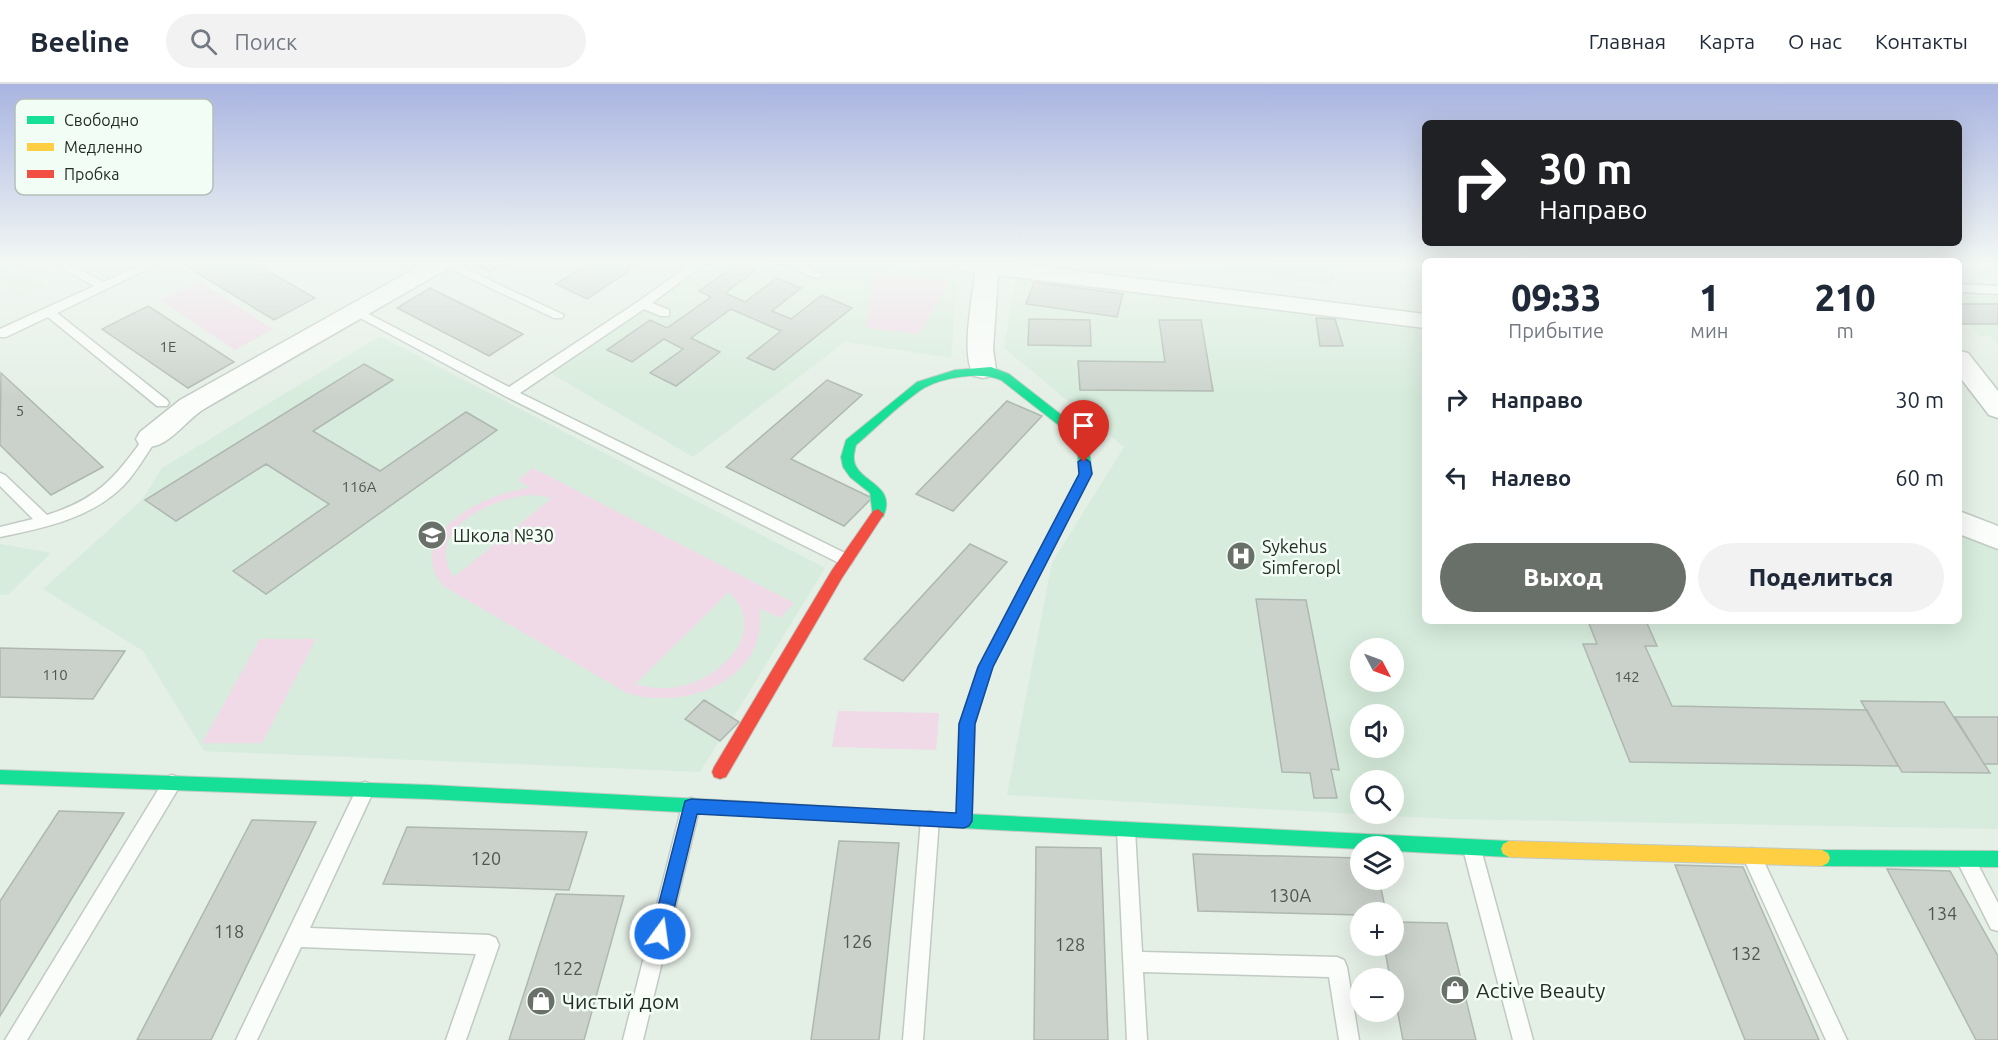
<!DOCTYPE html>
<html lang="ru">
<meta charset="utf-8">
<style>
body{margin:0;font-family:Ubuntu,sans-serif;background:#f2f2f3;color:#1f2937;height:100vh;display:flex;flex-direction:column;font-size:22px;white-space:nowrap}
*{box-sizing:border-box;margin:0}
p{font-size:20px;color:#747a83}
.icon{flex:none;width:33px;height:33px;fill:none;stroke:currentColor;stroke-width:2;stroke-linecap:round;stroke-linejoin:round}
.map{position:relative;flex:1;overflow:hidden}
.side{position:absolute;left:1422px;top:174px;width:540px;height:366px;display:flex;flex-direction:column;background:#fff;border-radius:9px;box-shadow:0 6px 24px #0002}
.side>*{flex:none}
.top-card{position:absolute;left:1422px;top:36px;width:540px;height:126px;border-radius:9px;box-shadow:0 6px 24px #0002;background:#202124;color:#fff;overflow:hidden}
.needle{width:39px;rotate:131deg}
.fabs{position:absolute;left:1350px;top:554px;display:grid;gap:12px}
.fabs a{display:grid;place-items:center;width:54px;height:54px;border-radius:50%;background:#fff;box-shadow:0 6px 24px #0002;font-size:30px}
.pin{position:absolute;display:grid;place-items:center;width:51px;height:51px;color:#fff;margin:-62px -26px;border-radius:50% 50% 50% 0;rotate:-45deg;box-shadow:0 0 6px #0007}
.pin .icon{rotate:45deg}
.me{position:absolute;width:66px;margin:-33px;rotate:14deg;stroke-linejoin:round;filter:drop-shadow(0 0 4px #0008)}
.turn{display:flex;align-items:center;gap:21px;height:126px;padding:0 18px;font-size:27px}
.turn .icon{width:78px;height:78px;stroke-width:2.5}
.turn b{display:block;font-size:42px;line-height:51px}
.eta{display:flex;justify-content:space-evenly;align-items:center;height:102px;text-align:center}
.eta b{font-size:36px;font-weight:800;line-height:42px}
.button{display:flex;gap:12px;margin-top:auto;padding:12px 18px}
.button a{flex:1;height:69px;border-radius:36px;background:#687069;color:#fff;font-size:24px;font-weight:800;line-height:69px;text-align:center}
.button a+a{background:#f2f2f3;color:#1f2937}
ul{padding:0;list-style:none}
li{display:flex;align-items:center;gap:18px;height:78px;padding:0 18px}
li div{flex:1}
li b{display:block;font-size:22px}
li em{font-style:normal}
header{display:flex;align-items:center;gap:36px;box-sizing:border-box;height:84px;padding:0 30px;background:#fff;border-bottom:2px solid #e0e1e3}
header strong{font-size:28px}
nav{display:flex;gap:33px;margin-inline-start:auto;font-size:21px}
.search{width:420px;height:54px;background:#f2f2f3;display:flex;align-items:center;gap:15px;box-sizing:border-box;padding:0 21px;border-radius:33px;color:#747a83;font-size:22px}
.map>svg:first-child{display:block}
.built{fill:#d7ecdc;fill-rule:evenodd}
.green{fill:#f0dae7;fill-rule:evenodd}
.building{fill:#cad2cb;stroke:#aeb7b0;stroke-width:1.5}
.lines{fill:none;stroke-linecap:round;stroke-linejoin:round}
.lane-casing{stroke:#c1cac3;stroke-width:3}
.street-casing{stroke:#c1cac3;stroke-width:3}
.fast-casing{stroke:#c1cac3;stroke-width:2}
.slow-casing{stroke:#c1cac3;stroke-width:2}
.jam-casing{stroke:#c1cac3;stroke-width:2}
.lane{fill:#fbfdfb;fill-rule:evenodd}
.street{fill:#fbfdfb;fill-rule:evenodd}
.fast{fill:#16e098;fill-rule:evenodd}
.slow{fill:#ffcf43;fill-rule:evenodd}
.jam{fill:#f24e42;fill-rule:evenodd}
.route{fill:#1a73e8;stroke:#114b97;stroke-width:1.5}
.labels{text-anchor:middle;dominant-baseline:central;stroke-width:5;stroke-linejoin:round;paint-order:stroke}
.number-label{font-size:15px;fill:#4e564f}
.poi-label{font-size:18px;fill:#252c26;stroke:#f2fef5;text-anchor:start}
.near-number-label{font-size:18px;fill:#4e564f}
.near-poi-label{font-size:21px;fill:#252c26;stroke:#f2fef5;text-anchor:start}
.key{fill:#f2fef5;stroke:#b4bfb7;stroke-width:1.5}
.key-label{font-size:16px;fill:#252c26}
</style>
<header>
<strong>Beeline</strong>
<div class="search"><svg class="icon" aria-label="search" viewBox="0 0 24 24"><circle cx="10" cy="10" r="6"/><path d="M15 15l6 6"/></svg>Поиск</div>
<nav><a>Главная</a><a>Карта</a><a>О нас</a><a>Контакты</a></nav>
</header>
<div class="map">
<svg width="1998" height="956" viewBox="0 0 1998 956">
<rect width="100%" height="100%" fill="#e4efe6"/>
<path class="built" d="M0 180H11L45 202 20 214 0 200Z
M689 180H888L957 198 951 274 845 258 693 373 542 284Z
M1153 180H1334V200Z
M1016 193 1425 242V537H1959V448L1998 465V745L1449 735 1007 711 1052 479 1124 363 1004 264ZM1360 564H1394V597H1360ZM1360 630H1394V663H1360ZM1360 696H1394V729H1360Z
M1959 212H1998V261L1990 252H1980L1959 228Z
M380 252 825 484 700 688 204 667 143 567 43 505 141 417 162 384Z
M0 460 51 469 8 511 0 510Z"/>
<path class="green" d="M873 190 951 196 919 250 867 244Z
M199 197 273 245 235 266 160 216Z
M533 384 794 519 780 534 759 524C771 595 684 628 627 609L443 502C401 449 488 408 530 404L518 396ZM533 411 552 414 454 493C421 445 496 412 533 411ZM729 508C769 546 723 593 682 602 666 606 651 604 635 600Z
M260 555H316L262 659H202Z
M838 627 939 629 936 666 832 663Z"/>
<path class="building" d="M199 180H256L315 214 274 236 189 184Z
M473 180H503L490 188Z
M588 180H635L626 186 629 187 587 215 556 200Z
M737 180 756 186 725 209 745 218 777 194 801 204 772 227 791 235 822 211 852 224 774 286 747 274 781 247 731 225 691 254 720 268 676 302 650 289 683 265 664 255 632 278 607 266 650 236 667 244 711 213 699 207Z
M1034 198 1123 210 1117 233 1026 220Z
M430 204 523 250 489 272 397 224Z
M1959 220H1998V240H1962L1959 236Z
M148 222 234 278 188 304 102 245Z
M1316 234 1335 235 1343 262H1320Z
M1029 235 1090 236 1091 262 1028 261Z
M1159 236H1201L1213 307 1080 306 1078 277 1165 278Z
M364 280 393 296 313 347 380 387 466 328 497 346 266 510 233 487 329 420 266 380 176 437 145 416Z
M1 289 103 383 51 411 0 361Z
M827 296 862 311 791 375 872 414 844 442 726 383Z
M1007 317 1042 332 953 427 916 410Z
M970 460 1007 478 903 597 864 575Z
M1256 515 1306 516 1339 686 1331 685 1337 714H1314L1310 689 1282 688Z
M1588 537H1646L1657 562H1645L1672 622 1867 626 1898 682 1630 678 1583 560H1597Z
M0 564 125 567 93 615 0 613Z
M704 616 739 638 720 657 685 635Z
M1861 617 1944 618 1990 689 1902 688Z
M1955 633H1998V680H1984Z
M59 727 124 729 0 932V817Z
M252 736 316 738 211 956H137Z
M407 743 587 748 569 806 383 800Z
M839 757 899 759 879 956H811Z
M1036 763 1101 764 1108 956H1034Z
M1193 770 1360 774V795H1379L1386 828H1360V831L1198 827Z
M1675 781 1743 783 1819 956H1745Z
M1887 785 1950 787 1998 872V956H1976Z
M556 810 624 812 584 956H509Z
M1394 838 1447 839 1476 956H1403L1394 909V894H1390L1384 861H1394Z"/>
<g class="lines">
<g class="lane-casing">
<path id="lane" d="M55 180H69L104 198 143 180H158L57 229 167 316 169 319 167 322H157L48 233 6 253H0V245L94 202Z
M440 180H455L564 231 562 234H554Z
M691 180H704L652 219 669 226V232H661L644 225 520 309 851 472 853 476 851 480H841L505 312 351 229 357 225 361 226 509 303 639 217Z
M783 180H799L824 191 818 194 814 193Z
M1959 200 1998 202V210L1959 208Z
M150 350 157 355 155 358C145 372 137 387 125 400 93 434 44 444 0 453V443L33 435 0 402V389L5 391 47 431C98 415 115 394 145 352Z
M172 691 178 693 181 699 178 705 27 956H5L166 693Z
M365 698 371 700 374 706 310 844 489 851 496 854 499 861 466 956H446L476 870 301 863 257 956H236L359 700Z
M691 714 697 716 700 722 643 956H623L682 722 685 716Z
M930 727 936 729 939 735 923 956H903L921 735 924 729Z
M1126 738 1132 740 1135 746 1142 868 1337 873 1344 876 1347 883 1359 956H1339L1329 893 1143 888 1147 956H1127L1117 746 1120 740Z
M1472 757 1478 759 1481 765 1533 956H1513L1463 765 1466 759Z
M1752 764 1759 767 1847 956H1826L1743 773 1745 767Z
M1966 768 1973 771 1998 819V847L1991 845 1957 777 1959 771Z"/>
</g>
<g class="street-casing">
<path id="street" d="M423 180H451L447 185C366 231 285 278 204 325 184 337 166 369 140 362L136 355 140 348 180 316Z
M956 180H1021L1425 230V244L998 191 993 265 996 286 992 292 983 294 974 292C960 270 973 214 975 188L959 185Z
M1959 267 1968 269 1998 307V334L1989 331 1959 292Z
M1959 427 1998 442V465L1959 450Z"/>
</g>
<g class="fast-casing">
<path id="fast" d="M991 283 1009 290 1073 340 1089 365 1092 390 1070 432H1060L1059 429 1080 390 1077 365 1065 346 1001 296C981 287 943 293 924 304 903 317 876 344 856 361 854 369 852 377 857 384 867 400 896 404 883 433H873L870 409 850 393 843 383 841 373 846 356 917 298 955 286Z
M0 686 429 701 719 716 725 718 727 723 725 728 719 730 429 715 0 700Z
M925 728 1509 757 1515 760 1517 765 1515 770 1509 773 1394 767V762H1360V765L925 742 919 740 917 735 919 730Z
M1822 766 1998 767V783L1822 782 1816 779 1814 774 1816 769Z"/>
</g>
<g class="slow-casing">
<path id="slow" d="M1065 424 1071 429 992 583 975 640 972 737 970 742 964 744 958 742 956 737 959 640 978 583 1059 429Z
M719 716 925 728 931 730 933 735 931 740 925 742 719 730 713 728 711 723 713 718Z
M1509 757 1822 766 1828 769 1830 774 1828 779 1822 782 1509 773 1503 770 1501 765 1503 760Z"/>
</g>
<g class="jam-casing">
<path id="jam" d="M878 425 884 430 842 494 726 693 720 695 714 693 712 688 714 683 832 486 873 427Z"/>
</g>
<use href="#lane" class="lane"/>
<use href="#street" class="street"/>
<use href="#fast" class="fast"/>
<use href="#slow" class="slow"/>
<use href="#jam" class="jam"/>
</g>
<linearGradient id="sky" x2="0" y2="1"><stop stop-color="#a9b4e1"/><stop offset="0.57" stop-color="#f3f8f4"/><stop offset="1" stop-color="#f3f8f4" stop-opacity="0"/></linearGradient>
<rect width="1998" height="314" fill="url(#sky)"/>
<path class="route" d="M1084 374 1090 378 1092 390 993 583 975 640 972 737 969 742 964 744 697 730 668 850 666 856 660 858 653 856 651 850 685 717 691 715 956 729 959 640 978 583 1079 390 1078 378Z"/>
<defs>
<g id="school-disc" transform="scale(1.5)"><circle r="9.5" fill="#687069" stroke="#f2fef5"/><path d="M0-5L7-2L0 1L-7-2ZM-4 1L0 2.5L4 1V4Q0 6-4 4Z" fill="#fff"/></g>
<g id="hospital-disc" transform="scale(1.5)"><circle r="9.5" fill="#687069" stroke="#f2fef5"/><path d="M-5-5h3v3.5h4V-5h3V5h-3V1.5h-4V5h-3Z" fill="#fff"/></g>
<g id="shop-disc" transform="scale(1.5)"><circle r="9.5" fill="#687069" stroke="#f2fef5"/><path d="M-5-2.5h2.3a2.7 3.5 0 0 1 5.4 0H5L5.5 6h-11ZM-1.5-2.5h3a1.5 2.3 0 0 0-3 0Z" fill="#fff"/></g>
</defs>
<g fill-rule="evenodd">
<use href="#school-disc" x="432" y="451"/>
<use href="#hospital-disc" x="1241" y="472"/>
<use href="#shop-disc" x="1455" y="906"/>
<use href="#shop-disc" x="541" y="917"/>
</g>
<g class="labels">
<g class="number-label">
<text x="168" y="262">1Е</text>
<text x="20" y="326">5</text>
<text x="359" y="402">116А</text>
<text x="55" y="590">110</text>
<text x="1627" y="592">142</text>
</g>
<g class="poi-label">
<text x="453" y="451">Школа №30</text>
<text x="1262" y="462">Sykehus<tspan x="1262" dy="21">Simferopl</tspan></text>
</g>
<g class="near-number-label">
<text x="486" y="774">120</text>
<text x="1290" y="811">130А</text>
<text x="1942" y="829">134</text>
<text x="229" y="847">118</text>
<text x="857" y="857">126</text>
<text x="1070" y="860">128</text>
<text x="1746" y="869">132</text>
<text x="568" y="884">122</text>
</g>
<g class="near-poi-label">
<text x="1476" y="906">Active Beauty</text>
<text x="562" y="917">Чистый дом</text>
</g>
</g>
<rect x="15" y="15" width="198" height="96" rx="9" class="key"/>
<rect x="27" y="32" width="27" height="8" fill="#16e098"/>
<rect x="27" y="59" width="27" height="8" fill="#ffcf43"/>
<rect x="27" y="86" width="27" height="8" fill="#f24e42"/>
<g class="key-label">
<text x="64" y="42">Свободно</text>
<text x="64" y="69">Медленно</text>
<text x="64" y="96">Пробка</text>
</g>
</svg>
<div class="fabs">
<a><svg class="needle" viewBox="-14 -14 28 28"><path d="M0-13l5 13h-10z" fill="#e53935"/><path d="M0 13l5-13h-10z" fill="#747a83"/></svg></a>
<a><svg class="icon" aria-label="sound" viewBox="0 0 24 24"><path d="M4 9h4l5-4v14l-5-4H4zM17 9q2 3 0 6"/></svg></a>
<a><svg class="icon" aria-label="search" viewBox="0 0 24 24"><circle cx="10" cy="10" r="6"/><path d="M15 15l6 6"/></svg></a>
<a><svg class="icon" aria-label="layers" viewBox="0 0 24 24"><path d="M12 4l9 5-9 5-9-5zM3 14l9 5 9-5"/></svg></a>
<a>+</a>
<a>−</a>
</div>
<div class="pin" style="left:1084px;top:378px;background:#d93025"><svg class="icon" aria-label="arrive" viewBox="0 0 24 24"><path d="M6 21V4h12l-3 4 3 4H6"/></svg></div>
<svg class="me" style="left:660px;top:850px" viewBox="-20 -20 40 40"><circle r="17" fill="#1a73e8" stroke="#fff" stroke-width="3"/><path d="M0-11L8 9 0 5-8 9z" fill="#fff"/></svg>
<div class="top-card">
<div class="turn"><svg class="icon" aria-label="right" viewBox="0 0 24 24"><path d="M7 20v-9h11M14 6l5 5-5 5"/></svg><div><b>30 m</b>Направо</div></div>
</div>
<section class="side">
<div class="eta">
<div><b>09:33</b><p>Прибытие</p></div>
<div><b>1</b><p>мин</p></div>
<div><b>210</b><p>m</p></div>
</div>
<ul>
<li><svg class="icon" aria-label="right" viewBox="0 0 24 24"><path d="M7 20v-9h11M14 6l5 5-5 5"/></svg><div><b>Направо</b></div><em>30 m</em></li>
<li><svg class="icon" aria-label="left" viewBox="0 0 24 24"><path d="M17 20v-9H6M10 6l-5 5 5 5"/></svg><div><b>Налево</b></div><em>60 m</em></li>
</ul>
<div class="button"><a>Выход</a><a>Поделиться</a></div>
</section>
</div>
